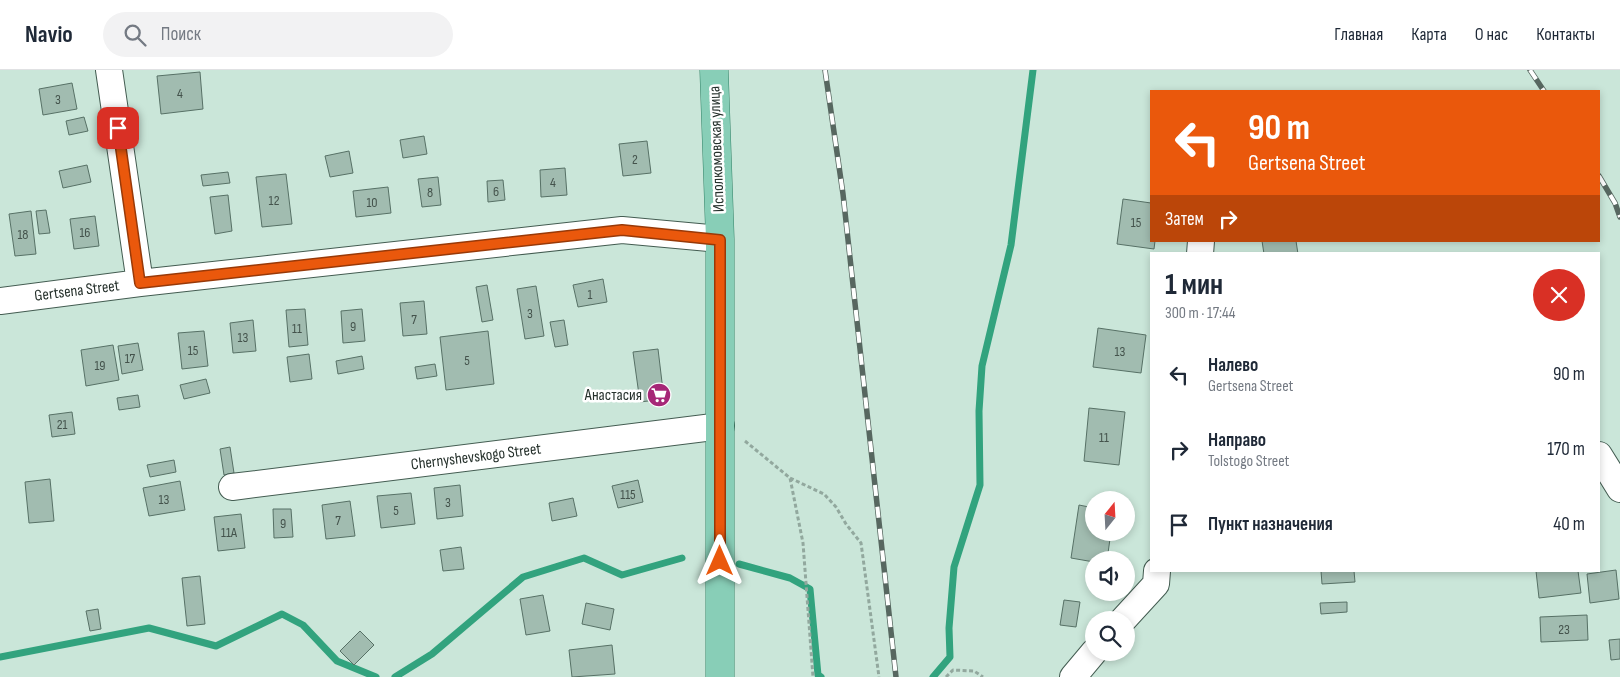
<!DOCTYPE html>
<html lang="ru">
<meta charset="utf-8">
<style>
body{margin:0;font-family:"Sofia Sans Condensed",sans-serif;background:#f2f2f3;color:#1f2937;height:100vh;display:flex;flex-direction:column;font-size:19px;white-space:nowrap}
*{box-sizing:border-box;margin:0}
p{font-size:16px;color:#747a83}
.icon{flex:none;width:28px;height:28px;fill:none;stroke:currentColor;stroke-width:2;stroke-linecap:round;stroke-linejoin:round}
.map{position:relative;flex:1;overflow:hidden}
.panel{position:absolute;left:1150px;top:182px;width:450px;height:320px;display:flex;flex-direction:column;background:#fff;border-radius:0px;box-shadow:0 2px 8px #0003}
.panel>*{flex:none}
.hud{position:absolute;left:1150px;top:20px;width:450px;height:152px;border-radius:0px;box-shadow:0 2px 8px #0003;background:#ea580c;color:#fff;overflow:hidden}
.needle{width:32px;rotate:18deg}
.fabs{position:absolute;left:1085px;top:421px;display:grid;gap:10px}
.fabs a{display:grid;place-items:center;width:50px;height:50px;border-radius:50%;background:#fff;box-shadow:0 2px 8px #0003;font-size:25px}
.pin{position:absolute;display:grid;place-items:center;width:42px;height:42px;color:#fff;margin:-21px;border-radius:10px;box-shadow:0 2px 8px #0006}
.me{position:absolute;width:55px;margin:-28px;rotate:0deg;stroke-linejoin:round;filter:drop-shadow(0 0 4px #0008)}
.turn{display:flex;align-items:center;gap:18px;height:105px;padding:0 15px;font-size:22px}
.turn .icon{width:65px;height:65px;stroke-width:2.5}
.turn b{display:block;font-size:35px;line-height:42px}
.then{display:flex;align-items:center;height:48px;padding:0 15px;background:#0003;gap:10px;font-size:19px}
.round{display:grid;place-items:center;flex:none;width:52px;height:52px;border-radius:26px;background:#f2f2f3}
.head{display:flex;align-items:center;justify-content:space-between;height:85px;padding:0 15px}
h1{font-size:30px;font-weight:700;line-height:38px}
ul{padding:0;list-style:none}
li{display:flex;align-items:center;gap:15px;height:75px;padding:0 15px}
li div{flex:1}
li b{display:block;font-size:19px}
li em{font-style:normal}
header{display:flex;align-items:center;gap:30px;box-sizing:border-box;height:70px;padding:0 25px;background:#fff;border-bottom:1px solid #e0e1e3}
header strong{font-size:24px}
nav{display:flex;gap:28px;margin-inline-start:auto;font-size:18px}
.search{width:350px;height:45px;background:#f2f2f3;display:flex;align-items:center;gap:12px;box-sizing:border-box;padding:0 18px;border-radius:28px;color:#747a83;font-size:19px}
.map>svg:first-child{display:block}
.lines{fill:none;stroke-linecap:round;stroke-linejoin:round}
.stream{stroke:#32a37e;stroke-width:7}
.building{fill:#a1bcb0;stroke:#577166}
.minor-casing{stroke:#435c51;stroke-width:28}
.major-casing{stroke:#328267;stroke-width:29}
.path{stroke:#92a89e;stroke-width:3;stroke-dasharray:4 2.5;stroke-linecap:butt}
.minor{stroke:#fff;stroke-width:26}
.major{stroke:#88ceb7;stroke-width:28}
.rail-casing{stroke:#576760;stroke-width:5.5}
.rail{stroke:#fff;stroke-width:4;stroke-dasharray:11;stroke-linecap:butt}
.route-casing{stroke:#983908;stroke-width:12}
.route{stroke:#ea580c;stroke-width:9}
.labels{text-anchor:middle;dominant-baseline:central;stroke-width:5;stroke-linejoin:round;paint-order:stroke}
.number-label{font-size:14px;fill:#44534c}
.street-label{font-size:16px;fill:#25302b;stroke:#fff}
.poi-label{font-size:16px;fill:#25302b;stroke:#fff;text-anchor:end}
</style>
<header>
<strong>Navio</strong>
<div class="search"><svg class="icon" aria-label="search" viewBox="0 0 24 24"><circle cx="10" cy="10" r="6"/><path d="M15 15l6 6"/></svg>Поиск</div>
<nav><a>Главная</a><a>Карта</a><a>О нас</a><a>Контакты</a></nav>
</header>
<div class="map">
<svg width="1620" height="607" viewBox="0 0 1620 607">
<rect width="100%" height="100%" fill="#cae6d9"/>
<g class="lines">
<path class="stream" d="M739 494 790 508 810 519 818 605 821 607
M0 587 149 558 216 576 282 544 303 555 337 591 376 607
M395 607 432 584 523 507 584 488 622 505 682 488
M933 607 950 587 949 558 954 497 980 415 979 341 982 296 1011 175 1033 0"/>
</g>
<path class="building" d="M200 2 203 39 161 44 157 6Z
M72 13 77 39 43 45 39 19Z
M84 47 88 61 69 65 66 51Z
M424 66 427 84 403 88 400 70Z
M647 71 651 103 623 106 619 74Z
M349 81 353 103 330 107 325 86Z
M87 95 91 112 63 118 59 101Z
M565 98 567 125 541 127 540 100Z
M228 102 230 113 203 116 201 105Z
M286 104 292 154 262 157 256 107Z
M438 107 441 135 422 137 418 109Z
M503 110 505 130 488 132 487 111Z
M388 117 391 143 356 147 353 121Z
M228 125 232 161 215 164 210 127Z
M1123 129 1151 133V171H1155L1154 179 1117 174Z
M46 140 50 163 39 164 36 141Z
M31 141 36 184 15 186 9 144Z
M95 146 99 176 74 179 70 149Z
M1262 171H1296L1298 184H1264Z
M603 209 607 232 578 237 573 215Z
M487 215 493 250 482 252 476 217Z
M536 216 544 266 525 269 517 219Z
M424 231 427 264 403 266 400 233Z
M305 239 308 275 289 277 286 240Z
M362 239 365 271 343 273 341 241Z
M253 250 256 281 233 283 230 253Z
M564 250 568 275 555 277 550 252Z
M1098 258 1146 265 1141 303 1093 297Z
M204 261 208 296 182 299 178 263Z
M488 261 494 314 446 320 440 267Z
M138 273 143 300 122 304 118 276Z
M113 275 119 310 86 316 81 280Z
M658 279 664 329 640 332 633 282Z
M309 284 312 309 290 312 287 287Z
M362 286 364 299 338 304 336 291Z
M435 294 437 306 417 309 415 297Z
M206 309 210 323 184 329 180 315Z
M138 325 140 337 119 340 117 328Z
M1089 338 1125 342 1119 395 1084 391Z
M72 342 75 364 52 367 49 345Z
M230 377 234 403 224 405 220 379Z
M174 390 176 402 150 407 147 395Z
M50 409 54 451 29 453 25 412Z
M638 410 643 432 618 438 612 416Z
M180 411 185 440 149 446 143 418Z
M460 415 463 446 437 449 434 418Z
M411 423 415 454 381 458 377 426Z
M573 428 577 446 552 451 549 433Z
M350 431 355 466 326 469 322 435Z
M1079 435 1094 438V462H1111L1107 490H1094V492L1071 488Z
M273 439H291L293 467 274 468Z
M241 444 245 478 218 481 214 447Z
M461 477 464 499 443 501 440 480Z
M1616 500 1619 529 1590 533 1587 504Z
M1321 501H1354L1355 512 1322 514Z
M1536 501H1578L1581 523 1539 528Z
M200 506 205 554 187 556 182 508Z
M543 525 550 561 526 565 520 529Z
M1064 530 1080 532 1076 557 1060 555Z
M1347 532V542L1321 544 1320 533Z
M586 533 614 539 610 560 582 554Z
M98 539 101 559 90 561 86 541Z
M1587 545 1588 570 1541 572 1540 547Z
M360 561 374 575 354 595 340 581Z
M1620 569V589L1611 590 1609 570Z
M612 575 615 604 572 607 569 580Z"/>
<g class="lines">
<g class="minor-casing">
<path id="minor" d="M109 0 140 213
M1200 184 1201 171
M0 231 140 213 622 160 720 169
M1599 385 1620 419
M232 417 721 356
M1123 550 1156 514 1157 501
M1073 607 1094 582"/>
</g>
<g class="major-casing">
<path id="major" d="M714 0 720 169V607"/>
</g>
<path class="path" d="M745 371 790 408 803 473 813 607
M790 408 824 424 836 437 846 454 861 473 879 607
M946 607 953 600 974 601 983 607"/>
<use href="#minor" class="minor"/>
<use href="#major" class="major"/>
<g class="rail-casing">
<path id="rail" d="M825 0 843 124 896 607
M1530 0 1544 21
M1599 106 1615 133 1620 147"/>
</g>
<use href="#rail" class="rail"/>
</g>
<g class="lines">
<g class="route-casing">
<path id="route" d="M118 58 140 213 622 160 720 170V491"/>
</g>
<use href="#route" class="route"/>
</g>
<defs>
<g id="supermarket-disc" transform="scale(1.25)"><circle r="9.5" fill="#a62777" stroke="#fff"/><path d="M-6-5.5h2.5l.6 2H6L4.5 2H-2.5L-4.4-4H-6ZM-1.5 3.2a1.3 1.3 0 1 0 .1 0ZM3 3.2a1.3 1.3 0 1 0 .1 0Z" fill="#fff"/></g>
</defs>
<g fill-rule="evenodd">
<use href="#supermarket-disc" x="659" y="325"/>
</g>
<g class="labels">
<g class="number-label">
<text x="180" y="23">4</text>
<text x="58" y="29">3</text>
<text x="635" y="89">2</text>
<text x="553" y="112">4</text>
<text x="496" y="121">6</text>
<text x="430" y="122">8</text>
<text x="274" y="130">12</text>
<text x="372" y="132">10</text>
<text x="1136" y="152">15</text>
<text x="85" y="162">16</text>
<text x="23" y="164">18</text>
<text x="590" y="224">1</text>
<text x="530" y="243">3</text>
<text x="414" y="249">7</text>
<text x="353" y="256">9</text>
<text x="297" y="258">11</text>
<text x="243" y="267">13</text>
<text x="193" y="280">15</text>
<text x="1120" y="281">13</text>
<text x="130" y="288">17</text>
<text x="467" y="290">5</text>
<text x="100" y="295">19</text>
<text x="62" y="354">21</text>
<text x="1104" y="367">11</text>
<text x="628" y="424">115</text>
<text x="164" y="429">13</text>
<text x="448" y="432">3</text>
<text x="396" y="440">5</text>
<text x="338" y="450">7</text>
<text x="283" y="453">9</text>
<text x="229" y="462">11А</text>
<text x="1564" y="559">23</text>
</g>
<g class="street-label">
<text transform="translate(717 79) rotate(-92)">Исполкомовская улица</text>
<text transform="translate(77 221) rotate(-7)">Gertsena Street</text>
<text transform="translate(476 387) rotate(-7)">Chernyshevskogo Street</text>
</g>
<g class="poi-label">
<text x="642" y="325">Анастасия</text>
</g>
</g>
</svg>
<div class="fabs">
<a><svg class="needle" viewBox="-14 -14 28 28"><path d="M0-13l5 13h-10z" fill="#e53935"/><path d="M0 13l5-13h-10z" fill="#747a83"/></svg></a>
<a><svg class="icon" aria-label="sound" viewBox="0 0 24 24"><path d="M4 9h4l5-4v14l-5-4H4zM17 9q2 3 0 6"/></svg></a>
<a><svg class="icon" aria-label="search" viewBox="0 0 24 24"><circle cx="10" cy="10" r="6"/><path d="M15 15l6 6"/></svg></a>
</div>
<div class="pin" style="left:118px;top:58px;background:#d93025"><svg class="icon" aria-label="arrive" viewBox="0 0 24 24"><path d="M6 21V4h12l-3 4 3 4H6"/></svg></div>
<svg class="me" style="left:720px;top:491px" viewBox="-20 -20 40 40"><path d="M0-17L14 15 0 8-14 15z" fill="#ea580c" stroke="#fff" stroke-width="4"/></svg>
<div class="hud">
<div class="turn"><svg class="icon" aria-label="left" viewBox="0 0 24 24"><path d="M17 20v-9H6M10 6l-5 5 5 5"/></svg><div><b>90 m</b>Gertsena Street</div></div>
<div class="then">Затем<svg class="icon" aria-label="right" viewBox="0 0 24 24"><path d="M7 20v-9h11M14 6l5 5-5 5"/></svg></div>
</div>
<section class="panel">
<div class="head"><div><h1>1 мин</h1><p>300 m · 17:44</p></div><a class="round" style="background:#d93025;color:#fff"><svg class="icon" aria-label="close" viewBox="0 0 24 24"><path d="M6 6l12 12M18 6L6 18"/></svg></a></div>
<ul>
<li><svg class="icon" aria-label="left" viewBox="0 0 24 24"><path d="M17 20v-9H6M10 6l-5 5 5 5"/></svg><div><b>Налево</b><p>Gertsena Street</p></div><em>90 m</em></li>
<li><svg class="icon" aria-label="right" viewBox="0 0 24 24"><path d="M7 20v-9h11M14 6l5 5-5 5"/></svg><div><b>Направо</b><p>Tolstogo Street</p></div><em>170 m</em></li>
<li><svg class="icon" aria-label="arrive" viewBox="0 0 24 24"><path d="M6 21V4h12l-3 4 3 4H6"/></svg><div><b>Пункт назначения</b></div><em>40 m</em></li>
</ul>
</section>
</div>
